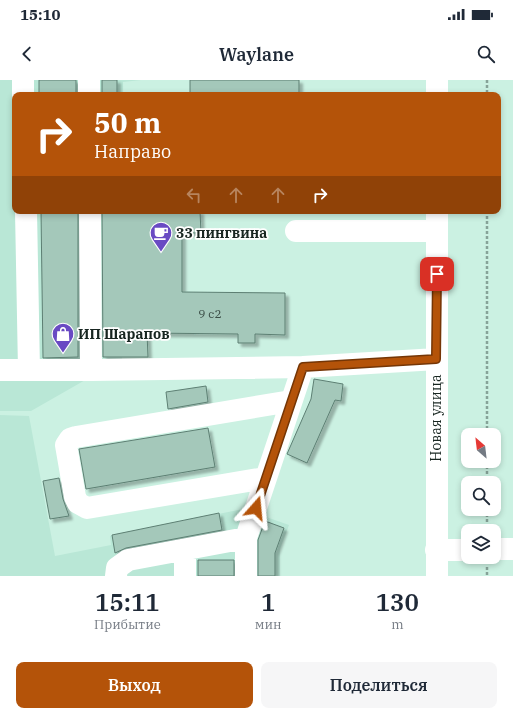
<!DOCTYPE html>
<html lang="ru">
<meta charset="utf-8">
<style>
body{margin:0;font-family:"IBM Plex Serif",serif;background:#f6f6f7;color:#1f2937;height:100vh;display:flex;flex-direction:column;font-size:15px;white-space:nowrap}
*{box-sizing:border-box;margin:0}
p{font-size:13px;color:#747a83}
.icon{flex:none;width:22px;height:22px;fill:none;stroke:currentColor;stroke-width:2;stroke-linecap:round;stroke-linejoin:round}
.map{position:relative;height:496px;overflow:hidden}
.panel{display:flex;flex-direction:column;background:#fff;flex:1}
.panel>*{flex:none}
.banner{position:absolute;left:12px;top:12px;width:489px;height:122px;border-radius:8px;box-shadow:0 2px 6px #0003;background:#b45309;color:#fff;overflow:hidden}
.needle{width:26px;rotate:332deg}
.fabs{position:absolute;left:461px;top:348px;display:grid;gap:8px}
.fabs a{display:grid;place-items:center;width:40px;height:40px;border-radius:8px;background:#fff;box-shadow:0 2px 6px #0003;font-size:20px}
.pin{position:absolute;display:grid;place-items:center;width:34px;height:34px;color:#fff;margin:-17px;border-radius:8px;box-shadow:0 2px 6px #0006}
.me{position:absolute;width:44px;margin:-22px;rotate:18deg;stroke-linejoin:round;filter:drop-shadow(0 0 3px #0008)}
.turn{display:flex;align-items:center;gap:14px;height:84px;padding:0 16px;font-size:18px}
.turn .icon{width:52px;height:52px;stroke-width:2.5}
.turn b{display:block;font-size:28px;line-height:34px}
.lanes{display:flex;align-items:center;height:38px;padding:0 16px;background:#0003;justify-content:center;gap:20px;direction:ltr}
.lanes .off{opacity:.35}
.eta{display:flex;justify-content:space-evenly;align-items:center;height:68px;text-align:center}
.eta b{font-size:24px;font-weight:600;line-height:28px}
.primary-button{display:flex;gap:8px;margin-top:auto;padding:8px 16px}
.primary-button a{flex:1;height:46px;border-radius:8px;background:#b45309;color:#fff;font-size:16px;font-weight:600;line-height:46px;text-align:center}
.primary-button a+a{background:#f6f6f7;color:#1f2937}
.status{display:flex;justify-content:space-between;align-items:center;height:28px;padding:0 20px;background:#fff;direction:ltr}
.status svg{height:11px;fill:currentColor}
header{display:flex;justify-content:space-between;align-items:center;height:52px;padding:0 16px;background:#fff;font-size:18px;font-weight:600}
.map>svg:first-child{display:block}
.built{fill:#b9e7d6}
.building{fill:#a4c8ba;stroke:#5d7f73;filter:url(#shadow)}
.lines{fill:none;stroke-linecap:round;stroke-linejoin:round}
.path{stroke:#86a398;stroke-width:2.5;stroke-dasharray:3 2;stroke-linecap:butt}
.minor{stroke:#fff;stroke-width:22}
.route-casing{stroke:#753606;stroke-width:10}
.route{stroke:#b45309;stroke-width:7}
.labels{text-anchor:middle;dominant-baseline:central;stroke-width:3.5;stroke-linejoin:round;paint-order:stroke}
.number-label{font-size:12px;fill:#3b4e47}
.poi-label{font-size:14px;font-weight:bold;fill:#182621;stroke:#fff;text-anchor:start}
.street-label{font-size:14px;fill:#182621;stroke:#fff}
</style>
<div class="status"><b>15:10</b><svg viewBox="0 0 49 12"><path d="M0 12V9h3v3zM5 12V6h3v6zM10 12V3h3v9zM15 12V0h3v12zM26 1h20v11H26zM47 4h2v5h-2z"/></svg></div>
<header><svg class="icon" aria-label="back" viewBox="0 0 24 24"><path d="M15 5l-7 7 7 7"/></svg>Waylane<svg class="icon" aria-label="search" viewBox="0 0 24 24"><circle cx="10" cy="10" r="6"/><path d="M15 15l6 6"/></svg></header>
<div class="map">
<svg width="513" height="496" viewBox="0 0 513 496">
<defs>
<filter id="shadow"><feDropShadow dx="3.5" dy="3.5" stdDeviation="1" flood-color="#0004"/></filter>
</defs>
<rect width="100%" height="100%" fill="#cbf1e2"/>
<path class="built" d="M0 0H141L123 2V15H15V131H126L122 279 31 331H0Z
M0 335 29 336 55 476 111 465 110 456 243 429 289 445 280 469V496H0Z"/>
<path class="building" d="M39 0H76V15H39Z
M102 0H117V15H102Z
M190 0H299V13L190 15Z
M41 131H78V277L43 278Z
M102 131H200L201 153H182V212L285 213V255L255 254V263H238V254L147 253 148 277H103Z
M314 299 343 304 341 321 335 320 307 383 287 374 311 319Z
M206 306 208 322 168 329 166 312Z
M208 348 215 387 86 409 79 369Z
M59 398 63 419 69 436 50 439 43 401Z
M219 433 222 450 126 468 115 473 112 455Z
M265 441 284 448 275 473V496H258V460Z
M198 480H234V496H198Z"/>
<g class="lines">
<path class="path" d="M487 0V15
M487 131V355
M487 381V403
M487 429V450
M487 487V496"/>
<path class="minor" d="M23 0V15
M89 0V15
M437 15V0
M26 131 29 290
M90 131 91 290
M296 151H437
M0 290H91L303 287
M265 398 87 428 78 423 75 417 66 365 70 359 76 357 291 321
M494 469H513
M185 470V496
M436 470H468
M116 496 117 488 128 480 246 458
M246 496V458L303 287 437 279
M437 496V131"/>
</g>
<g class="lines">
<g class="route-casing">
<path id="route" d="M256 428 303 287 436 279 437 194"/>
</g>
<use href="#route" class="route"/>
</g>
<defs>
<g id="cafe-pin" transform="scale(1.15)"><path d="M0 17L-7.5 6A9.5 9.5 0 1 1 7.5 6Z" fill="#694ac3" stroke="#fff"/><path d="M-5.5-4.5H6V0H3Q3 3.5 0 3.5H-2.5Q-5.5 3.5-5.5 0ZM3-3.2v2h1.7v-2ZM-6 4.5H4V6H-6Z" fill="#fff"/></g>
<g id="shop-pin" transform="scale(1.15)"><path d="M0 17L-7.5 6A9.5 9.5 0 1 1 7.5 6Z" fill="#694ac3" stroke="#fff"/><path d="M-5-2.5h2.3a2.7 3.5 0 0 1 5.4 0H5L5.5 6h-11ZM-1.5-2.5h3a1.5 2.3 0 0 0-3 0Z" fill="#fff"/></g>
</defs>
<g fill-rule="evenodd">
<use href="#cafe-pin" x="161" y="153"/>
<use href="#shop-pin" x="63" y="254"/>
</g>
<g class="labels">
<g class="number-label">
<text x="210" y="233">9 с2</text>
</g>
<g class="poi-label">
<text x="176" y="153">33 пингвина</text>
<text x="78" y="254">ИП Шарапов</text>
</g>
<g class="street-label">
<text transform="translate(436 338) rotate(-90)">Новая улица</text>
</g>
</g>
</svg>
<div class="fabs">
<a><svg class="needle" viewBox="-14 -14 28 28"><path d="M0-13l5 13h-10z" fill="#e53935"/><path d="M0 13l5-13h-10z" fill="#747a83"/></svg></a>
<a><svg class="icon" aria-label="search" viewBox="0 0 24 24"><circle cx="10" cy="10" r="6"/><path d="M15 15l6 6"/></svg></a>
<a><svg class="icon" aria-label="layers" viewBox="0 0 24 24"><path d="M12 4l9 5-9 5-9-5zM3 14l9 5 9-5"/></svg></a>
</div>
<div class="pin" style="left:437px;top:194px;background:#d93025"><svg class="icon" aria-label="arrive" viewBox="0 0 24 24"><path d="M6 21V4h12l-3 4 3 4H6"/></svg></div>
<svg class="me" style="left:256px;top:428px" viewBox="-20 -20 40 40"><path d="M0-17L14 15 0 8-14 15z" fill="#b45309" stroke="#fff" stroke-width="4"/></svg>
<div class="banner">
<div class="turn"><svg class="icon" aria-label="right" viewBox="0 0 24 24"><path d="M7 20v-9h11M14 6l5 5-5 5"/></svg><div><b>50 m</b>Направо</div></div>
<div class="lanes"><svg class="icon off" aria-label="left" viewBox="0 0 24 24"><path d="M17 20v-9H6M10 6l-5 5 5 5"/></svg><svg class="icon off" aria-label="ahead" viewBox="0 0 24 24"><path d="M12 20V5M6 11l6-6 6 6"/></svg><svg class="icon off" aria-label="ahead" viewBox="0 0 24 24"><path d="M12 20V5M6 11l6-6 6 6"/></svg><svg class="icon" aria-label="right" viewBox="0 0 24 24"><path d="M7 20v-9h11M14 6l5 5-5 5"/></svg></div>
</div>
</div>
<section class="panel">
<div class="eta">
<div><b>15:11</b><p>Прибытие</p></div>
<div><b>1</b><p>мин</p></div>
<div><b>130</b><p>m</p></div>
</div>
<div class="primary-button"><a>Выход</a><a>Поделиться</a></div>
</section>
